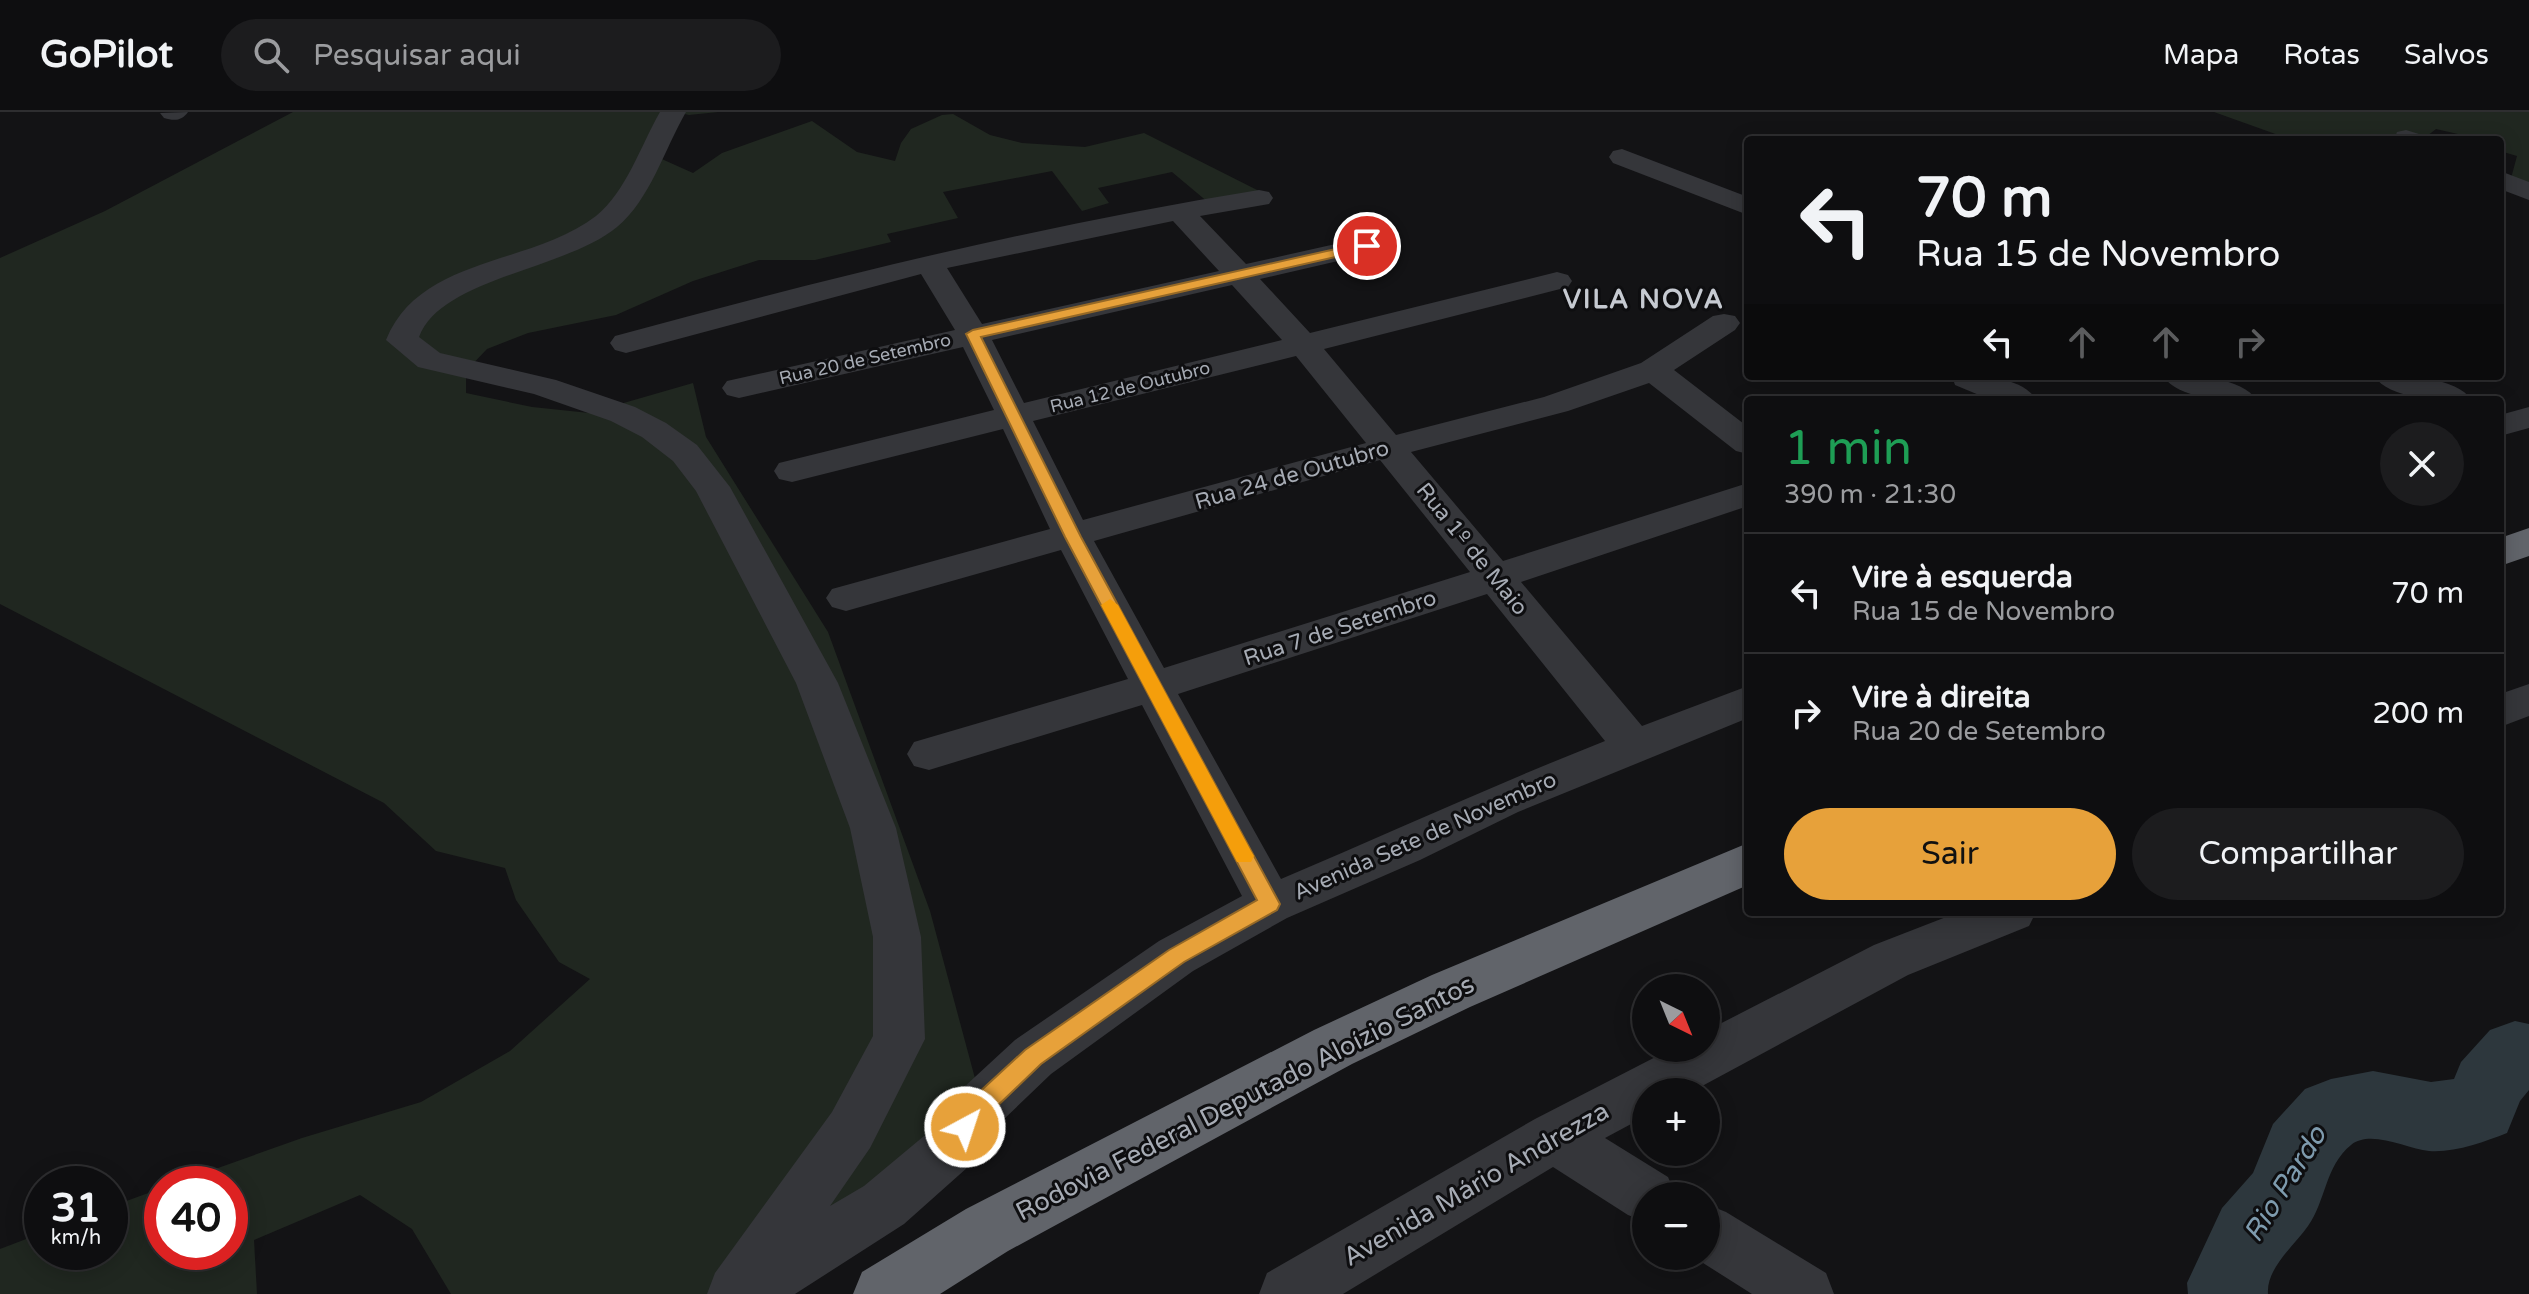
<!DOCTYPE html>
<html lang="pt">
<meta charset="utf-8">
<style>
body{margin:0;font-family:"Varela Round",sans-serif;background:#1c1c1e;color:#f1f3f6;height:100vh;display:flex;flex-direction:column;font-size:30px;white-space:nowrap}
*{box-sizing:border-box;margin:0}
p{font-size:26px;color:#9b9c9f}
.icon{flex:none;width:44px;height:44px;fill:none;stroke:currentColor;stroke-width:2;stroke-linecap:round;stroke-linejoin:round}
.map{position:relative;flex:1;overflow:hidden}
.details{position:absolute;left:1744px;top:284px;width:760px;height:520px;display:flex;flex-direction:column;background:#0e0e10;border-radius:8px;box-shadow:0 4px 20px #0003,0 0 0 2px #2e2e30}
.details>*{flex:none}
.top-card{position:absolute;left:1744px;top:24px;width:760px;height:244px;border-radius:8px;box-shadow:0 4px 20px #0003,0 0 0 2px #2e2e30;background:#0e0e10;color:#f1f3f6;overflow:hidden}
.needle{width:52px;rotate:137deg}
.fabs{position:absolute;left:1632px;top:862px;display:grid;gap:16px}
.fabs a{display:grid;place-items:center;width:88px;height:88px;border-radius:50%;background:#0e0e10;box-shadow:0 4px 20px #0003,0 0 0 2px #2e2e30;font-size:40px}
.speed{position:absolute;left:24px;top:1054px;display:flex;gap:16px;font-size:40px;font-weight:700;text-align:center}
.speed>*{display:grid;place-content:center;width:104px;height:104px;border-radius:50%;background:#0e0e10;box-shadow:0 4px 20px #0003,0 0 0 2px #2e2e30;line-height:1}
.speed small{font-size:20px;font-weight:400}
.speed .limit{border:12px solid #d22;background:#fff;color:#111}
.pin{position:absolute;display:grid;place-items:center;width:68px;height:68px;color:#fff;margin:-34px;border:4px solid #fff;border-radius:50%;box-shadow:0 2px 8px #0007}
.me{position:absolute;width:88px;margin:-44px;rotate:40deg;stroke-linejoin:round;filter:drop-shadow(0 0 6px #0008)}
.turn{display:flex;align-items:center;gap:28px;height:168px;padding:0 40px;font-size:36px}
.turn .icon{width:104px;height:104px;stroke-width:2.5}
.turn b{display:block;font-size:56px;line-height:68px}
.lanes{display:flex;align-items:center;height:76px;padding:0 40px;background:#0003;justify-content:center;gap:40px;direction:ltr}
.lanes .off{opacity:.35}
.round{display:grid;place-items:center;flex:none;width:84px;height:84px;border-radius:42px;background:#1c1c1e}
.summary{display:flex;align-items:center;justify-content:space-between;height:136px;padding:0 40px}
h1{font-size:48px;font-weight:600;line-height:60px;color:#1e9e55}
.action{display:flex;gap:16px;margin-top:auto;padding:16px 40px}
.action a{flex:1;height:92px;border-radius:48px;background:#e7a13a;color:#111;font-size:32px;font-weight:600;line-height:92px;text-align:center}
.action a+a{background:#1c1c1e;color:#f1f3f6}
ul{padding:0;list-style:none}
li{display:flex;align-items:center;gap:24px;height:120px;padding:0 40px;border-top:2px solid #2e2e30}
li div{flex:1}
li b{display:block;font-size:30px}
li em{font-style:normal}
header{display:flex;align-items:center;gap:48px;box-sizing:border-box;height:112px;padding:0 40px;background:#0e0e10;border-bottom:2px solid #2e2e30}
header strong{font-size:38px}
nav{display:flex;gap:44px;margin-inline-start:auto;font-size:28px}
.search{width:560px;height:72px;background:#1c1c1e;display:flex;align-items:center;gap:20px;box-sizing:border-box;padding:0 28px;border-radius:44px;color:#9b9c9f;font-size:30px}
.map>svg:first-child{display:block}
.green{fill:#202720}
.lines{fill:none;stroke-linecap:round;stroke-linejoin:round}
.river{fill:#2d373d;fill-rule:evenodd}
.minor{fill:#35363a;fill-rule:evenodd}
.highway{fill:#61646a;fill-rule:evenodd}
.route{fill:#e7a13a;stroke:#966926;stroke-width:2}
.slow{fill:#f59e0b}
.labels{text-anchor:middle;dominant-baseline:central;stroke-width:6;stroke-linejoin:round;paint-order:stroke}
.far-street-label{font-size:18px;fill:#a6abb4;stroke:#0e0e10}
.street-label{font-size:22px;fill:#a6abb4;stroke:#0e0e10}
.far-district-label{font-size:26px;font-weight:bold;letter-spacing:2px;fill:#c6cad1;stroke:#0e0e10}
.near-street-label{font-size:26px;fill:#a6abb4;stroke:#0e0e10}
.near-water-label{font-size:28px;font-style:italic;fill:#7e9bae;stroke:#0e0e10}
</style>
<header>
<strong>GoPilot</strong>
<div class="search"><svg class="icon" aria-label="search" viewBox="0 0 24 24"><circle cx="10" cy="10" r="6"/><path d="M15 15l6 6"/></svg>Pesquisar aqui</div>
<nav><a>Mapa</a><a>Rotas</a><a>Salvos</a></nav>
</header>
<div class="map">
<svg width="2529" height="1182" viewBox="0 0 2529 1182">
<rect width="100%" height="100%" fill="#131315"/>
<path class="green" d="M293 0H718L689 3 676 0 655 44 693 61 722 41 812 9 857 40 895 49 901 31 911 17 942 3 953 2 990 23 1022 31 1085 35 1144 21 1269 84 1209 91 1172 60 1098 76 1109 91 1082 99 1052 59 943 80 958 106 887 122 891 130 815 148H759L693 169 616 203 528 221 487 237 466 259V281L532 295 589 301 693 271 706 325 828 520 930 799 987 1011 713 1182H451L412 1117 360 1083 254 1128 257 1182H0V1137L42 1121V1140H110V1095L162 1076V1140H230V1072H173L302 1026 421 990 510 939 590 867 559 850 516 788 505 756 436 739 384 691 0 492V146L105 99Z
M2214 0H2529V77L2510 70 2517 44 2500 39V28H2484L2436 17 2422 28H2292Z"/>
<g class="lines">
<path class="river" d="M2515 909 2529 912V978L2520 989 2507 1021C2484 1030 2454 1041 2429 1039 2407 1037 2371 1017 2351 1033 2325 1054 2326 1089 2308 1114 2294 1134 2266 1156 2268 1182H2188L2187 1171 2222 1096 2253 1061 2273 1012 2305 977 2331 967 2373 959 2431 970 2454 967 2461 950 2490 918Z"/>
<path class="minor" d="M188 0C182 9 174 9 164 6L160 1Z
M660 0H686C665 36 650 88 617 115 565 158 441 166 419 225L440 241 556 268 635 295 666 311 697 333 730 375 838 571 896 716 921 825 925 927 870 1036 830 1094 864 1074 930 1019 963 976 1015 928 1159 829 1242 784 1142 593 929 658 914 654 907 642 914 630 1128 567 1061 438 846 499 832 495 826 486 832 477 1050 417 1003 317 792 370 779 367 774 359 779 351 994 298 963 235 739 286 727 283 722 276 727 269 955 218 921 162 626 241 615 238 610 231 615 224C828 166 1041 113 1259 78L1269 80 1273 86 1269 92 1200 104 1246 152 1367 125 1377 128 1382 134 1377 140 1260 167 1310 221 1557 160 1568 163 1572 169 1568 175 1324 237 1396 323 1544 285 1641 251 1713 204 1724 202 1735 204 1740 211 1735 218 1674 258 1748 315V342L1736 339 1649 271 1568 299 1411 340 1503 449 1748 371V394L1521 470 1642 614 1748 574V606L1518 700 1420 748 1287 806 1193 859 1051 962 1001 1010 968 1055 904 1112 795 1182H707L715 1161 832 1000 873 924V825L850 716 796 571 696 379 673 349 642 325 611 309 534 282 418 255 386 228C420 144 531 154 596 104 626 80 641 33 660 0ZM1173 109 1219 159 982 212 947 156ZM1232 173 1282 228 1024 291 992 228ZM1296 244 1366 331 1083 408 1033 309ZM1380 348 1470 460 1164 556 1094 429ZM1487 482 1605 629C1496 672 1389 721 1281 767L1178 582Z
M2406 18 2419 22 2423 28H2394L2397 20Z
M1622 37 1748 85V103L1613 51 1609 45 1613 39Z
M2500 59 2529 70V88L2500 77Z
M1952 264C1979 264 2020 263 2037 288H1991L1955 273Z
M2163 264C2190 264 2239 263 2257 288 2229 288 2180 289 2163 264Z
M2374 264C2401 264 2454 263 2472 288 2444 288 2391 289 2374 264Z
M2529 295V316L2500 324V303Z
M2529 572V604L2500 615V582Z
M1959 800H2036L2029 814 1908 863 1691 980H1646V1004L1605 1026 1668 1065 1676 1084H1646V1110L1628 1103 1553 1055 1343 1182H1259L1267 1161 1535 1007 1673 936H1706V919L1874 833Z
M1706 1092 1726 1100 1826 1161 1834 1182H1752L1692 1144H1706Z"/>
<path class="highway" d="M2529 416V444L2500 454V426Z
M1748 731V773L1470 895 1352 952 1008 1139 940 1182H853L862 1160 966 1097 1314 918 1432 863Z"/>
</g>
<path class="route" d="M1367 130 1371 132V137L981 225 1081 425 1280 792 1277 798 1184 850 1041 952 990 1001 974 1023 965 1026 957 1023 954 1015 974 985 1025 938 1169 838 1257 788 1065 425 966 222 973 218Z"/>
<path class="slow" d="M1110 487 1118 493 1251 739 1254 744 1251 750H1237L1101 493Z"/>
<g class="labels">
<g class="far-street-label">
<text transform="translate(865 247) rotate(-13)">Rua 20 de Setembro</text>
<text transform="translate(1130 275) rotate(-14)">Rua 12 de Outubro</text>
</g>
<g class="street-label">
<text transform="translate(1292 363) rotate(-16)">Rua 24 de Outubro</text>
<text transform="translate(1472 437) rotate(51)">Rua 1º de Maio</text>
<text transform="translate(1340 516) rotate(-18)">Rua 7 de Setembro</text>
<text transform="translate(1425 724) rotate(-24)">Avenida Sete de Novembro</text>
</g>
<g class="far-district-label">
<text x="1644" y="187">VILA NOVA</text>
</g>
<g class="near-street-label">
<text transform="translate(1245 986) rotate(-27)">Rodovia Federal Deputado Aloízio Santos</text>
<text transform="translate(1476 1072) rotate(-30)">Avenida Mário Andrezza</text>
</g>
<g class="near-water-label">
<text transform="translate(2285 1072) rotate(-58)">Rio Pardo</text>
</g>
</g>
</svg>
<div class="fabs">
<a><svg class="needle" viewBox="-14 -14 28 28"><path d="M0-13l5 13h-10z" fill="#e53935"/><path d="M0 13l5-13h-10z" fill="#9b9c9f"/></svg></a>
<a>+</a>
<a>−</a>
</div>
<div class="speed"><div>31<small>km/h</small></div><div class="limit">40</div></div>
<div class="pin" style="left:1367px;top:134px;background:#d93025"><svg class="icon" aria-label="arrive" viewBox="0 0 24 24"><path d="M6 21V4h12l-3 4 3 4H6"/></svg></div>
<svg class="me" style="left:965px;top:1015px" viewBox="-20 -20 40 40"><circle r="17" fill="#e7a13a" stroke="#fff" stroke-width="3"/><path d="M0-11L8 9 0 5-8 9z" fill="#fff"/></svg>
<div class="top-card">
<div class="turn"><svg class="icon" aria-label="left" viewBox="0 0 24 24"><path d="M17 20v-9H6M10 6l-5 5 5 5"/></svg><div><b>70 m</b>Rua 15 de Novembro</div></div>
<div class="lanes"><svg class="icon" aria-label="left" viewBox="0 0 24 24"><path d="M17 20v-9H6M10 6l-5 5 5 5"/></svg><svg class="icon off" aria-label="ahead" viewBox="0 0 24 24"><path d="M12 20V5M6 11l6-6 6 6"/></svg><svg class="icon off" aria-label="ahead" viewBox="0 0 24 24"><path d="M12 20V5M6 11l6-6 6 6"/></svg><svg class="icon off" aria-label="right" viewBox="0 0 24 24"><path d="M7 20v-9h11M14 6l5 5-5 5"/></svg></div>
</div>
<section class="details">
<div class="summary"><div><h1>1 min</h1><p>390 m · 21:30</p></div><a class="round"><svg class="icon" aria-label="close" viewBox="0 0 24 24"><path d="M6 6l12 12M18 6L6 18"/></svg></a></div>
<ul>
<li><svg class="icon" aria-label="left" viewBox="0 0 24 24"><path d="M17 20v-9H6M10 6l-5 5 5 5"/></svg><div><b>Vire à esquerda</b><p>Rua 15 de Novembro</p></div><em>70 m</em></li>
<li><svg class="icon" aria-label="right" viewBox="0 0 24 24"><path d="M7 20v-9h11M14 6l5 5-5 5"/></svg><div><b>Vire à direita</b><p>Rua 20 de Setembro</p></div><em>200 m</em></li>
</ul>
<div class="action"><a>Sair</a><a>Compartilhar</a></div>
</section>
</div>
